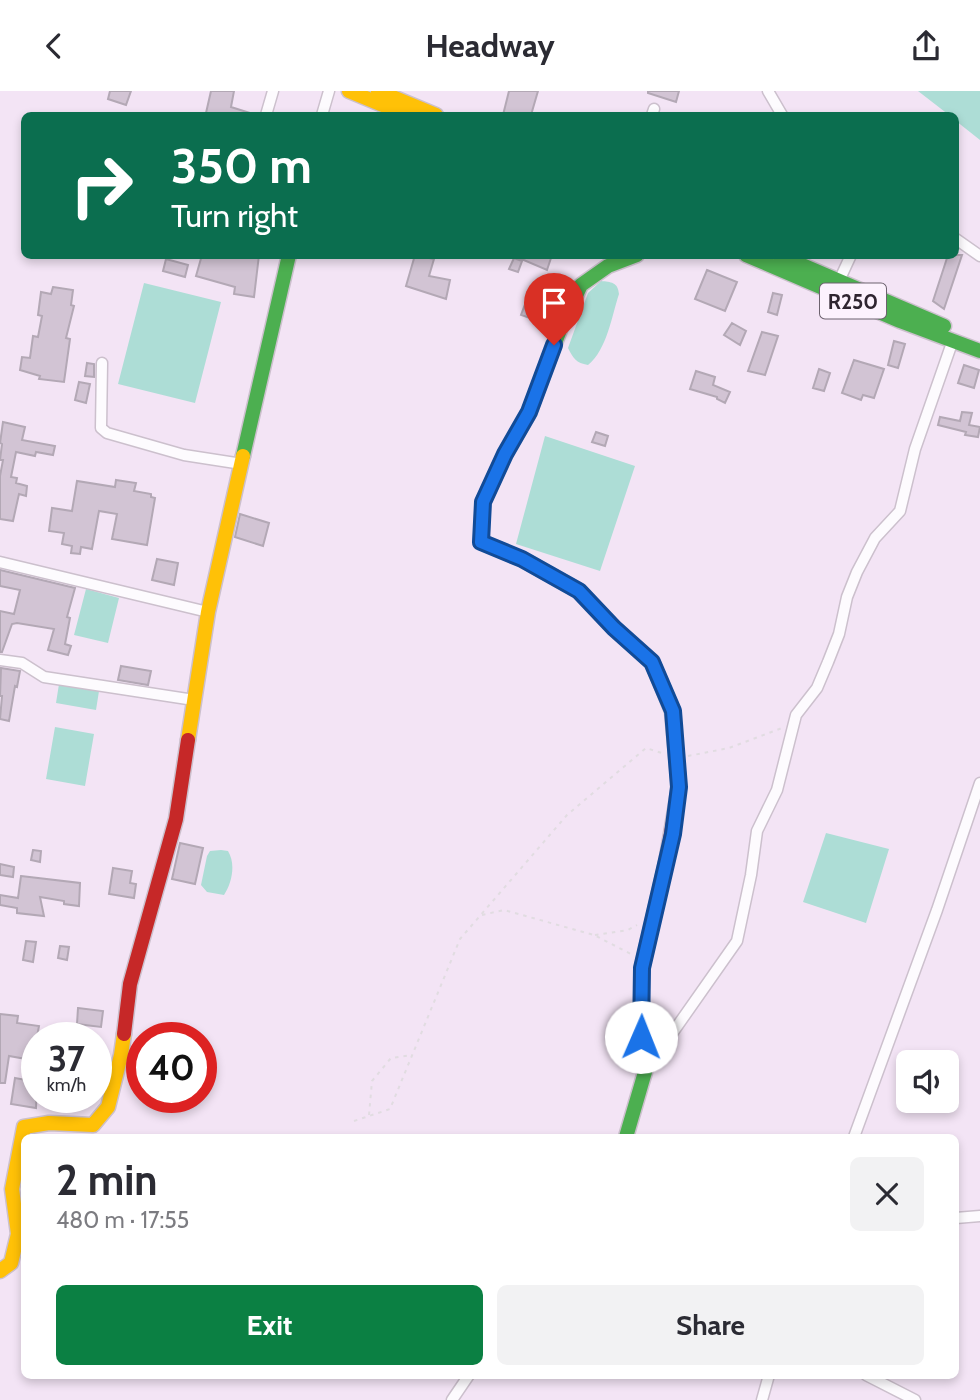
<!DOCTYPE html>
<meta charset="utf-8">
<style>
body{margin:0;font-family:Cabin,sans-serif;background:#f2f2f3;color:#2b2b33;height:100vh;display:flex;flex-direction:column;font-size:26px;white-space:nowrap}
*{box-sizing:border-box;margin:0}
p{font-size:23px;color:#7c7c81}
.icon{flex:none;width:38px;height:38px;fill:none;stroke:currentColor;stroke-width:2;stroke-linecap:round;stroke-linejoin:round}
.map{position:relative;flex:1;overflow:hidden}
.sheet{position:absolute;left:21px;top:1043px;width:938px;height:245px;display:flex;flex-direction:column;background:#fff;border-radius:10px;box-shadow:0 4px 10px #0003}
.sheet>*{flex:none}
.banner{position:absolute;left:21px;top:21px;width:938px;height:147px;border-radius:10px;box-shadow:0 4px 10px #0003;background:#0b6e4f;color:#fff;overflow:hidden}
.tools{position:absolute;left:896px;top:959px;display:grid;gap:14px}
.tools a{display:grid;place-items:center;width:63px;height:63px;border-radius:10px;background:#fff;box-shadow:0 4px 10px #0003;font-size:35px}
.speed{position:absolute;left:21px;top:931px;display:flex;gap:14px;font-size:35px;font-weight:700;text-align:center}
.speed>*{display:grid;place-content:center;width:91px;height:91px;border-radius:50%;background:#fff;box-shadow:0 4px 10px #0003;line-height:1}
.speed small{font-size:18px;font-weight:400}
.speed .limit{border:10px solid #d22;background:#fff;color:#111}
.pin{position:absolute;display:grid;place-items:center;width:60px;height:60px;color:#fff;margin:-72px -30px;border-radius:50% 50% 50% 0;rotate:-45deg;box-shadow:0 0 7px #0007}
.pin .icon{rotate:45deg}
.me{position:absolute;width:77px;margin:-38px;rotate:1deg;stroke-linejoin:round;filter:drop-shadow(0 0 5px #0008)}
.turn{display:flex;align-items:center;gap:24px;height:147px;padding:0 35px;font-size:32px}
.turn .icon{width:91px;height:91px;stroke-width:2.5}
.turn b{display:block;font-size:49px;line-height:60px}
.round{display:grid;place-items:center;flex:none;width:74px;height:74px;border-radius:10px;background:#f2f2f3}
.summary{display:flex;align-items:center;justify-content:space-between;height:119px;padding:0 35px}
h1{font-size:42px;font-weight:800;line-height:52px}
.primary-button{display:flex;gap:14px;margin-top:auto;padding:14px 35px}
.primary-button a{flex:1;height:80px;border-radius:10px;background:#0b8043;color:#fff;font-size:28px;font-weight:800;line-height:80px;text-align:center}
.primary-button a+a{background:#f2f2f3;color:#2b2b33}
header{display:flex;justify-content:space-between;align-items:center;height:91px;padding:0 35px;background:#fff;font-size:32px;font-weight:800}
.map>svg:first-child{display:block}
.water{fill:#adddd6}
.building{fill:#d2c4d4;stroke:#b3a8b5;stroke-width:2}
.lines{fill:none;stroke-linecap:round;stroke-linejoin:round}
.street-casing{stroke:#ccc0cd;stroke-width:13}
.fast-casing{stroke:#ccc0cd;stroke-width:17}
.slow-casing{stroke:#ccc0cd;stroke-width:17}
.jam-casing{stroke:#ccc0cd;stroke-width:17}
.path{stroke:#e1dce1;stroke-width:2;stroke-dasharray:3.5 5;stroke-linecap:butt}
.street{stroke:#fdfbfe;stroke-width:10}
.fast{stroke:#4caf50;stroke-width:14}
.slow{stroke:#ffc107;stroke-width:14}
.jam{stroke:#c62828;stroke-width:14}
.route-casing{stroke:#114b97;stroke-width:18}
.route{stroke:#1a73e8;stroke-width:12}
.labels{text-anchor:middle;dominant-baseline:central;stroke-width:6;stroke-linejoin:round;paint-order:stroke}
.shield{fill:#fcf2fd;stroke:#6c626e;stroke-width:2}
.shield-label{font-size:21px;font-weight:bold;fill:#2f2530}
</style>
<header><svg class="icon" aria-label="back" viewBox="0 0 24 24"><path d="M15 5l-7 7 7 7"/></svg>Headway<svg class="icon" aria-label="share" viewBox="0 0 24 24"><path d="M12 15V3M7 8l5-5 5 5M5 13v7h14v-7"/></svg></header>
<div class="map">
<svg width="980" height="1309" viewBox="0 0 980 1309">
<rect width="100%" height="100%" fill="#f3e4f5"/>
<path class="water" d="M918 0H980V49L956 30V24H949Z
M601 190C611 191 618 191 619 203 612 224 607 259 588 274 576 272 573 267 568 257L588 202Z
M144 192 221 211 195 312 118 293Z
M545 345 635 375 600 480 516 453Z
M86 498 119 507 108 552 74 544Z
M59 593 99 600 96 619 56 612Z
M55 636 94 643 85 695 46 688Z
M826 742 889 758 866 832 803 811Z
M221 759 228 760C236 773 232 792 224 804L207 801 201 794 207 765 210 760Z"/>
<path class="building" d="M110 0H131L126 14 108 8Z
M211 0H234L231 16 250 22V24H220L206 22Z
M509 0H538L531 24H503Z
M648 0H679L676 11 648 2Z
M202 164H259L254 206 234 203 235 196 196 185Z
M415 164 434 168 429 185 450 189 446 208 406 195Z
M512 164H552L547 179Z
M948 164H962L944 218 933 210Z
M514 167 522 170 518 181 509 178Z
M166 168 188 174 185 186 163 180Z
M707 179 737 191 725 220 695 208Z
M53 196 73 199 71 214 74 215 66 247 70 248 64 291 39 288 40 285 20 279 22 266 30 267 33 245 38 246 42 225 38 224 41 201 51 203Z
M773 202 782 204 777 224 768 221Z
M529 203 538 206 530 227 521 224Z
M732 232 746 240 740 254 724 244Z
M762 241 778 245 765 284 748 280Z
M894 250 905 253 898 277 888 274Z
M854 269 884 278 874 307 863 304 861 309 842 302Z
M87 272 94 273V286L85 285Z
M964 274 979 279 974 297 958 292Z
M819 278 830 282 824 300 813 297Z
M696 280 715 286 713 294 730 301 725 312 717 308V306L690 298Z
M79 291 90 293 86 312 75 309Z
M962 321 972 322 969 334 980 336 978 346 965 344 966 341 938 334 940 326 960 330Z
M3 331 25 336 22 349 55 355 53 364 36 361 35 365 16 361 11 386 17 387 16 392 27 395 26 405 19 403 13 430 0 428V385L3 369H0L2 353 0 352Z
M596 341 608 345 605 355 592 351Z
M116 389 136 392 134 400 151 403V406L155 407 147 454 112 448 117 423 99 420 92 458 81 456 80 463 71 462 72 455 62 453 64 442 49 440 52 417 72 420 77 390 115 396Z
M240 423 269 432 263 455 235 446Z
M157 468 178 472 174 494 152 489Z
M0 479 75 497 67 526 70 527 65 553 71 555 68 564 48 559 54 538 17 532 12 533 2 561H0V520L14 523 20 499 0 495Z
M121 575 151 580 148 594 118 589Z
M1 577 20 580 17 596 15 595 9 630 0 628 2 605H0Z
M180 752 203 757 195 793 172 788Z
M33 759 41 760 40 771 31 769Z
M0 773 14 776 13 786 0 784Z
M113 777 132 780 130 792 136 793 134 807 109 803Z
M21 785 80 792 79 815 64 813V810L40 806 44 825 17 822V817L0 814V804L18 807Z
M26 850 36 851 33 871 23 869Z
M60 855 69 856 67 869 58 867Z
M78 917 103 920 101 936 77 933Z
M0 923 18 925 17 932 39 935 35 956 37 970 9 965 5 992H0Z
M15 987 37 991 36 1017 11 1013Z"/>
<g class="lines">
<g class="street-casing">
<path id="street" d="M768 0 782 24
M266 24 273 0
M322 24 329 0
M652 24 654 18
M956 148 980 165
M839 190 851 164
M102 272 101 337 107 342 184 364 242 373
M0 471 208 521
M0 569 22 572 44 586 194 609
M645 981 737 850 751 784 757 740 777 699 796 624 817 597 828 571 839 543 847 506 857 481 875 447 900 420 915 358 953 249
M854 1046 937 819 980 692
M956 1127 980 1125
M866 1284 915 1309
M452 1309 469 1284
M762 1309 769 1284"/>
</g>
<g class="fast-casing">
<path id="fast" d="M746 164 900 230 980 260
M779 164 944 235
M528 324 561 236 581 194 608 175 637 164
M243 365 289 164
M626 1046 645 981 641 946 642 877 666 772"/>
</g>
<g class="slow-casing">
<path id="slow" d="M349 0 407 24
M378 0 436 24
M188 649 208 521 243 365
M0 1180 11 1172 18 1143 12 1098 24 1036 49 1032 93 1034 108 1016 121 964 124 943"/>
</g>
<g class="jam-casing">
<path id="jam" d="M528 324 505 363 483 411 481 451 522 468 579 500 614 537 652 571 672 620 679 696 666 772
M124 943 130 893 176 728 188 649"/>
</g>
<path class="path" d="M688 665 729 657 782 637
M482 824 504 819 594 844 631 863
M595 844 628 839 637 834
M369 1024 372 990 391 967 412 964
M354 1030 390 1018 460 848 567 724 646 657 662 662"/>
<use href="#street" class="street"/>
<use href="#fast" class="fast"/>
<use href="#slow" class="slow"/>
<use href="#jam" class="jam"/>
</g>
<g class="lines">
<g class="route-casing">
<path id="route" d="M554 254 529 321 505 363 483 411 481 451 522 468 579 500 614 537 652 571 673 620 679 696 673 743 642 877 641 946"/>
</g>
<use href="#route" class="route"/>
</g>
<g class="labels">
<rect class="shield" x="820" y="192.5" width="66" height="35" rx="5"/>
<g class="shield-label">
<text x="853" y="210">R250</text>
</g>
</g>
</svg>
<div class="tools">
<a><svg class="icon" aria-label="sound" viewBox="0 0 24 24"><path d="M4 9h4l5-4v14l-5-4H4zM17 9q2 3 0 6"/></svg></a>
</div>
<div class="speed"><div>37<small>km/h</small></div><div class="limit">40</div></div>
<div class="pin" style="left:554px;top:254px;background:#d93025"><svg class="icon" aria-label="arrive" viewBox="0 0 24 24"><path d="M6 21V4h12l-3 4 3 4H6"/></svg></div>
<svg class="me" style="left:641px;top:946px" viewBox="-20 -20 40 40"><circle r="19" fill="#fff"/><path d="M0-13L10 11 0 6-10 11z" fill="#1a73e8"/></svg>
<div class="banner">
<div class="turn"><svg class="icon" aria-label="right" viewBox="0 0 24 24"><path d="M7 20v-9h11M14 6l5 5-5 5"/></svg><div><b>350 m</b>Turn right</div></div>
</div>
<section class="sheet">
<div class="summary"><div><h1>2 min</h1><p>480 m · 17:55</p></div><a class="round"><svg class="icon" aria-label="close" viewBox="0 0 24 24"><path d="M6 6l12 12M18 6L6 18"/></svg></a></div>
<div class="primary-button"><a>Exit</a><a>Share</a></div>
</section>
</div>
